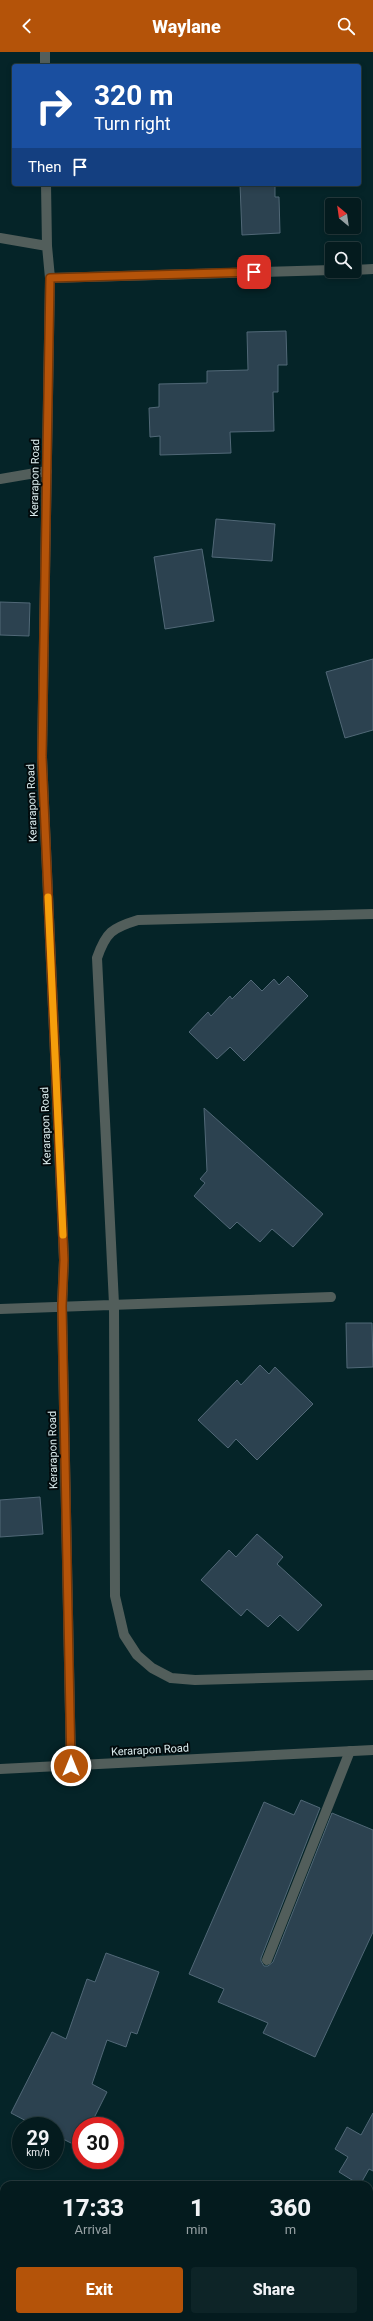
<!DOCTYPE html>
<style>
body{margin:0;font-family:Roboto,sans-serif;background:#0d2427;color:#f1f3f6;height:100vh;display:flex;flex-direction:column;font-size:15px;white-space:nowrap}
*{box-sizing:border-box;margin:0}
p{font-size:13px;color:#97a1a4}
.icon{flex:none;width:22px;height:22px;fill:none;stroke:currentColor;stroke-width:2;stroke-linecap:round;stroke-linejoin:round}
.map{position:relative;flex:1;overflow:hidden}
.sheet{position:absolute;left:0px;top:2129px;width:373px;height:140px;display:flex;flex-direction:column;background:#041b1e;border-radius:12px 12px 0 0;box-shadow:0 2px 6px #0003,0 0 0 1px #25393c}
.sheet>*{flex:none}
.top-card{position:absolute;left:12px;top:12px;width:349px;height:122px;border-radius:4px;box-shadow:0 2px 6px #0003,0 0 0 1px #25393c;background:#1a4fa0;color:#fff;overflow:hidden}
.needle{width:26px;rotate:331deg}
.buttons{position:absolute;left:325px;top:146px;display:grid;gap:8px}
.buttons a{display:grid;place-items:center;width:36px;height:36px;border-radius:4px;background:#041b1e;box-shadow:0 2px 6px #0003,0 0 0 1px #25393c;font-size:20px}
.speed{position:absolute;left:12px;top:2065px;display:flex;gap:8px;font-size:20px;font-weight:700;text-align:center}
.speed>*{display:grid;place-content:center;width:52px;height:52px;border-radius:50%;background:#041b1e;box-shadow:0 2px 6px #0003,0 0 0 1px #25393c;line-height:1}
.speed small{font-size:10px;font-weight:400}
.speed .limit{border:6px solid #d22;background:#fff;color:#111}
.pin{position:absolute;display:grid;place-items:center;width:34px;height:34px;color:#fff;margin:-17px;border-radius:8px;box-shadow:0 2px 6px #0006}
.me{position:absolute;width:44px;margin:-22px;rotate:0deg;stroke-linejoin:round;filter:drop-shadow(0 0 3px #0008)}
.turn{display:flex;align-items:center;gap:14px;height:84px;padding:0 16px;font-size:18px}
.turn .icon{width:52px;height:52px;stroke-width:2.5}
.turn b{display:block;font-size:28px;line-height:34px}
.then{display:flex;align-items:center;height:38px;padding:0 16px;background:#0003;gap:8px;font-size:15px}
.eta{display:flex;justify-content:space-evenly;align-items:center;height:68px;text-align:center}
.eta b{font-size:24px;font-weight:800;line-height:28px}
.primary-button{display:flex;gap:8px;margin-top:auto;padding:8px 16px}
.primary-button a{flex:1;height:46px;border-radius:4px;background:#b45309;color:#fff;font-size:16px;font-weight:800;line-height:46px;text-align:center}
.primary-button a+a{background:#0d2427;color:#f1f3f6}
header{display:flex;justify-content:space-between;align-items:center;height:52px;padding:0 16px;background:#b45309;color:#fff;font-size:18px;font-weight:800}
.map>svg:first-child{display:block}
.building{fill:#2c4250;stroke:#516877}
.lines{fill:none;stroke-linecap:round;stroke-linejoin:round}
.lane{stroke:#525e5b;stroke-width:10}
.street{stroke:#525e5b;stroke-width:10}
.route-casing{stroke:#753606;stroke-width:10}
.route{stroke:#b45309;stroke-width:7}
.slow{stroke:#f59e0b;stroke-width:7}
.labels{text-anchor:middle;dominant-baseline:central;stroke-width:4;stroke-linejoin:round;paint-order:stroke}
.street-label{font-size:11px;fill:#dcedef;stroke:#020b0d}
</style>
<header><svg class="icon" aria-label="back" viewBox="0 0 24 24"><path d="M15 5l-7 7 7 7"/></svg>Waylane<svg class="icon" aria-label="search" viewBox="0 0 24 24"><circle cx="10" cy="10" r="6"/><path d="M15 15l6 6"/></svg></header>
<div class="map">
<svg width="373" height="2269" viewBox="0 0 373 2269">
<rect width="100%" height="100%" fill="#052428"/>
<path class="building" d="M240 132H275V145H279L280 181 242 183Z
M286 279 287 313H278V340H273L274 379 230 380 231 401 160 403V384L150 385 149 356 159 355V332L207 331V319L248 318 247 280Z
M216 467 275 472 272 509 212 505Z
M202 497 214 569 165 577 154 505Z
M0 550 30 551 29 584 0 583Z
M373 607V678L345 686 326 620Z
M288 924 308 944 244 1009 230 995 217 1007 189 980 208 960 211 964 230 944 232 947 251 928 262 939 274 927 279 933Z
M204 1056 323 1162 293 1195 272 1177 260 1190 237 1170 230 1177 194 1144 205 1131 200 1127 207 1119Z
M346 1271H372L373 1315 347 1316Z
M260 1313 269 1322 275 1315 313 1352 257 1408 236 1387 228 1396 198 1368 237 1328 241 1333Z
M40 1445 43 1482 0 1485V1448Z
M257 1482 283 1505 277 1512 322 1553 298 1579 280 1563 268 1575 247 1557 241 1564 201 1528 229 1498 236 1505Z
M301 1748 320 1756 261 1906V1909L264 1914H268L273 1910 332 1761 373 1778V1880L315 2005 263 1981 268 1971 218 1950 224 1937 189 1922 264 1750 294 1763Z
M106 1901 159 1920 137 1982 131 1980 126 1995 107 1988 92 2032 107 2040 90 2074H81V2096L55 2083V2074H36L11 2061 52 1980 66 1987 87 1927 95 1930Z
M373 2061V2119L369 2117 360 2133 339 2120 348 2105 335 2097 347 2075 361 2083Z"/>
<g class="lines">
<path class="lane" d="M0 427 47 419
M267 1908 350 1699"/>
<path class="street" d="M45 0V14
M46 132 47 194 50 226 42 705 64 1208 62 1254 71 1714
M0 186 47 194
M354 218 373 217
M50 226 332 218
M373 862 138 868C112 876 106 880 97 906L114 1252 115 1544 124 1583 137 1603 152 1616 171 1626 195 1628 373 1623
M0 1257 331 1245
M0 1717 373 1698
M369 2244 373 2238
M351 2269 354 2265"/>
</g>
<g class="lines">
<g class="route-casing">
<path id="route" d="M71 1714 62 1254 64 1208 42 705 50 226 254 220"/>
</g>
<use href="#route" class="route"/>
<path class="slow" d="M48 845 63 1183"/>
</g>
<g class="labels">
<g class="street-label">
<text transform="translate(35 426) rotate(-89)">Kerarapon Road</text>
<text transform="translate(32 751) rotate(-92)">Kerarapon Road</text>
<text transform="translate(46 1074) rotate(-92)">Kerarapon Road</text>
<text transform="translate(53 1398) rotate(-91)">Kerarapon Road</text>
<text transform="translate(150 1698) rotate(-3)">Kerarapon Road</text>
</g>
</g>
</svg>
<div class="buttons">
<a><svg class="needle" viewBox="-14 -14 28 28"><path d="M0-13l5 13h-10z" fill="#e53935"/><path d="M0 13l5-13h-10z" fill="#97a1a4"/></svg></a>
<a><svg class="icon" aria-label="search" viewBox="0 0 24 24"><circle cx="10" cy="10" r="6"/><path d="M15 15l6 6"/></svg></a>
</div>
<div class="speed"><div>29<small>km/h</small></div><div class="limit">30</div></div>
<div class="pin" style="left:254px;top:220px;background:#d93025"><svg class="icon" aria-label="arrive" viewBox="0 0 24 24"><path d="M6 21V4h12l-3 4 3 4H6"/></svg></div>
<svg class="me" style="left:71px;top:1714px" viewBox="-20 -20 40 40"><circle r="17" fill="#b45309" stroke="#fff" stroke-width="3"/><path d="M0-11L8 9 0 5-8 9z" fill="#fff"/></svg>
<div class="top-card">
<div class="turn"><svg class="icon" aria-label="right" viewBox="0 0 24 24"><path d="M7 20v-9h11M14 6l5 5-5 5"/></svg><div><b>320 m</b>Turn right</div></div>
<div class="then">Then<svg class="icon" aria-label="arrive" viewBox="0 0 24 24"><path d="M6 21V4h12l-3 4 3 4H6"/></svg></div>
</div>
<section class="sheet">
<div class="eta">
<div><b>17:33</b><p>Arrival</p></div>
<div><b>1</b><p>min</p></div>
<div><b>360</b><p>m</p></div>
</div>
<div class="primary-button"><a>Exit</a><a>Share</a></div>
</section>
</div>
